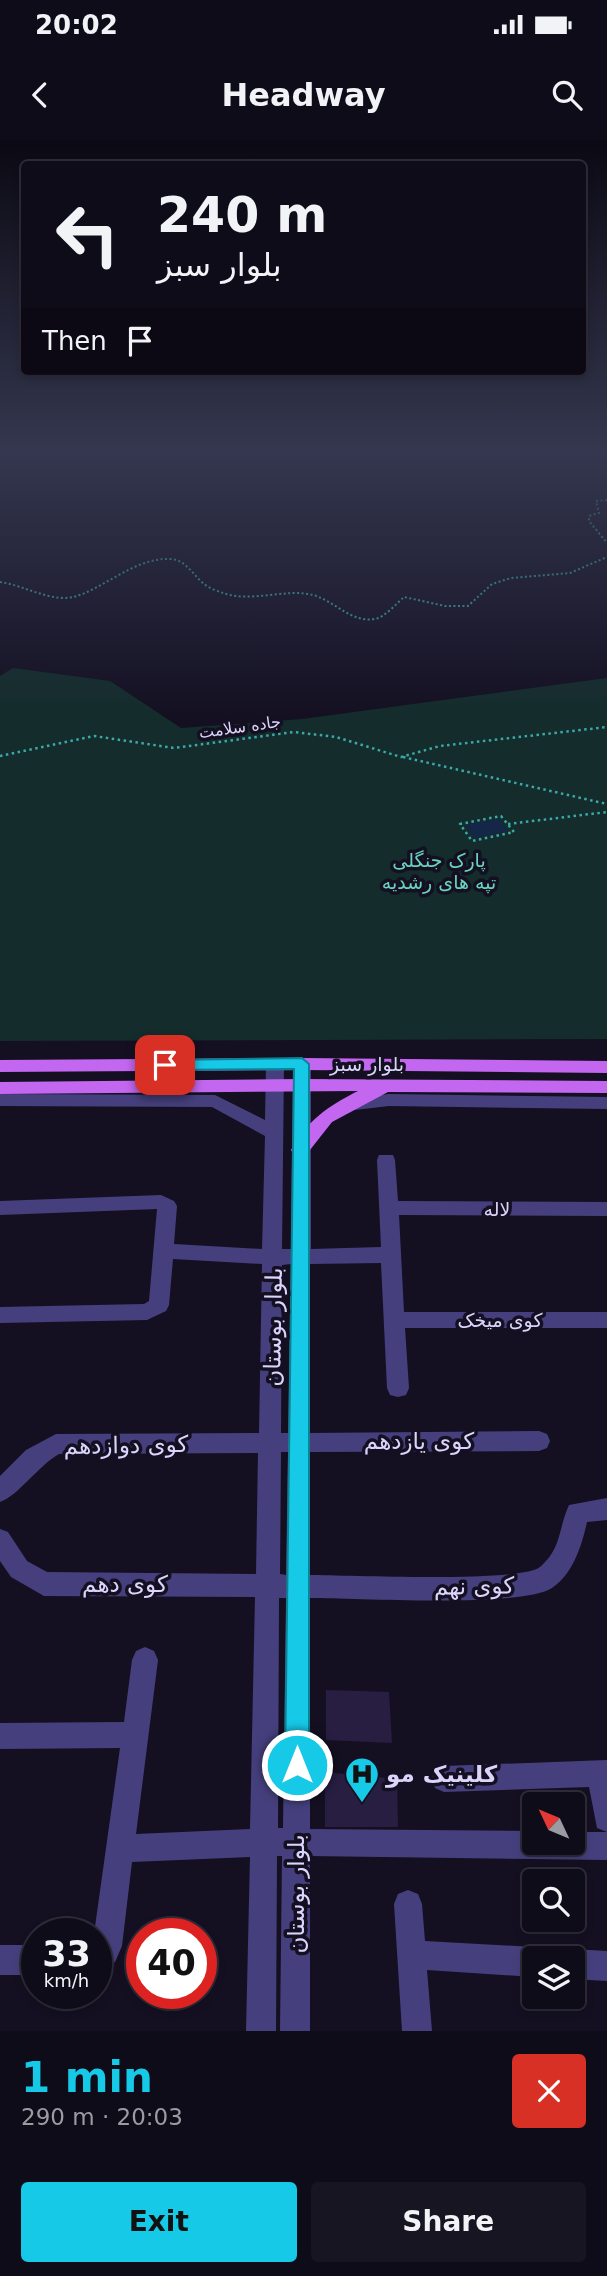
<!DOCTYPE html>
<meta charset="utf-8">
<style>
body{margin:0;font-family:"DejaVu Sans",Vazirmatn,sans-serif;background:#181523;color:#f1f3f6;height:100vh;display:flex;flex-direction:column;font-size:26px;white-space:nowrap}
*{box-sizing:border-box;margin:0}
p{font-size:23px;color:#9b9ba2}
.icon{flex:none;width:38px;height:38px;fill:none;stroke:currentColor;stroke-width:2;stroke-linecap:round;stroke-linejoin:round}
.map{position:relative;height:1891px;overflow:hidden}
.details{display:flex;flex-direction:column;background:#0f0c1a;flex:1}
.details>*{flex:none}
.top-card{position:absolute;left:21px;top:21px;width:565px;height:214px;border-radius:7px;box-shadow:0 4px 10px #0003,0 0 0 2px #2f2c39;background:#0f0c1a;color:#f1f3f6;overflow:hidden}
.needle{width:46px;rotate:314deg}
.tools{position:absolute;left:522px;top:1652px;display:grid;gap:14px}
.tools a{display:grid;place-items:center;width:63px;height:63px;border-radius:7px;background:#0f0c1a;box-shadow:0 4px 10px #0003,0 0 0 2px #2f2c39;font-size:35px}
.speed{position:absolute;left:21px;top:1778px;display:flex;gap:14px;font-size:35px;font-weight:700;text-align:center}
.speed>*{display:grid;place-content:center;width:91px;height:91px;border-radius:50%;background:#0f0c1a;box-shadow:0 4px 10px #0003,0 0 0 2px #2f2c39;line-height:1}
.speed small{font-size:18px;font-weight:400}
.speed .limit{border:10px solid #d22;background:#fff;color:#111}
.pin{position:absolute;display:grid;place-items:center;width:60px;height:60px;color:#fff;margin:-30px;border-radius:14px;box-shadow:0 4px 10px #0006}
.me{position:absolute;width:77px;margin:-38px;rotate:0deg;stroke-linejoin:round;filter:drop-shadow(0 0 5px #0008)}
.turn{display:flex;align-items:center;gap:24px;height:147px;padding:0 21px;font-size:32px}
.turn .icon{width:91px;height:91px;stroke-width:2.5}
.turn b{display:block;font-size:49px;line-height:60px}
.then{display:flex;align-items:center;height:66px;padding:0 21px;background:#0003;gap:14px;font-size:26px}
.round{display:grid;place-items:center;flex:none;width:74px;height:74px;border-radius:7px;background:#181523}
.summary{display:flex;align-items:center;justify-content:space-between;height:119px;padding:0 21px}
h1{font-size:42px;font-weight:700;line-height:52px;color:#16c9e7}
.action{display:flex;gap:14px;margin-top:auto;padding:14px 21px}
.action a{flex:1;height:80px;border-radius:7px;background:#16c9e7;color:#111;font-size:28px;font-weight:700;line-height:80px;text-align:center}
.action a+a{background:#181523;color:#f1f3f6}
.status{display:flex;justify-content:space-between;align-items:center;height:49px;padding:0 35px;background:#0f0c1a;direction:ltr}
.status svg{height:19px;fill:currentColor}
header{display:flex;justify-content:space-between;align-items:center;height:91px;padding:0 21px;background:#0f0c1a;font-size:32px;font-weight:700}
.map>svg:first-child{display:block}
.green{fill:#142c2c}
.water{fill:#152748}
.building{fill:#271e42}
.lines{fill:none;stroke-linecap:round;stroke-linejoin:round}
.path-far1{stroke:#3aaaa8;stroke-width:2;stroke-dasharray:2 2.5;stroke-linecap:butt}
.path{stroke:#3aaaa8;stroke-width:2.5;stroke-dasharray:2.5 3.5;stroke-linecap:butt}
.minor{fill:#45407d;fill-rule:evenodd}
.major{fill:#c367f1;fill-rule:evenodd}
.route{fill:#16c9e7;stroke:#0e8396;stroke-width:2}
.labels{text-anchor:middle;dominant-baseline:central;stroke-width:7;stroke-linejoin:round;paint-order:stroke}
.far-street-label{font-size:16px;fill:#dbd5fb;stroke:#141022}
.park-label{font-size:19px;fill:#68d4be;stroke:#141022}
.street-label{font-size:19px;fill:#dbd5fb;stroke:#141022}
.near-street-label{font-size:23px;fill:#dbd5fb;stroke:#141022}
.near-poi-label{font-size:23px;font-weight:bold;fill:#dbd5fb;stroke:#141022;text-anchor:start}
</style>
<div class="status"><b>20:02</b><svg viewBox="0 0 49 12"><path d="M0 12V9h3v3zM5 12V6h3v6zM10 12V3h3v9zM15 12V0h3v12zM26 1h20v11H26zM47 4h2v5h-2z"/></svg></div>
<header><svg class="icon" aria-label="back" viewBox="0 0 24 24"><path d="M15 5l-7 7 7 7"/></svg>Headway<svg class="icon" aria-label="search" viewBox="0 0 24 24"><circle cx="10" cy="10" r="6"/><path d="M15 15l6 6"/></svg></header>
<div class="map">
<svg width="607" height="1891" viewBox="0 0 607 1891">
<rect width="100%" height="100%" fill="#141022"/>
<path class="green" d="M13 528 110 541 181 588 302 579 607 538V899L0 901V536Z"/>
<path class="water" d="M498 679 508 691 474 698 465 685Z"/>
<path class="building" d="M326 1550 389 1552 392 1603 326 1600Z
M325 1632 397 1639 398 1687H325Z"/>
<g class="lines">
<path class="path-far1" d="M607 360 596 361 599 373 589 376V381L607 403
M0 442C24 445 53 464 77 456 107 446 137 417 171 419 186 420 193 435 204 444 209 448 217 451 223 453 251 463 287 448 313 455 335 461 351 483 375 479 385 477 396 464 404 457L445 466H468L492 444 511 438 570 433 607 417"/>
<path class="path" d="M0 616 94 596 174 608 294 592 336 597 401 617 440 606 607 587
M403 617 607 664
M501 676 514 692 472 701 460 684Z
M508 684 607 672"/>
<path class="minor" d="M275 918 284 924 282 1109H291L293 924 302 918 311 924V1109L381 1107 377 1020 379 1015H393L395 1020 398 1061 607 1062V1076L399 1075 404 1172H607V1188H405L409 1248 406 1255 398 1257 390 1255 387 1248 381 1123 310 1124V1293L539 1291 547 1294 550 1301 547 1308 539 1311 310 1312V1435C345 1435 521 1443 540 1427 562 1408 558 1389 569 1365L607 1358V1380L587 1382C582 1405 573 1434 552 1448 521 1468 356 1458 310 1458V1689L534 1691V1703H572V1692H607V1720L310 1716V1891H280L282 1716H277L276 1891H246L250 1717 132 1722 122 1806 115 1822 96 1832 94 1794 120 1608 0 1609V1583L124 1582 132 1520 136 1511 145 1507 154 1511 158 1520 136 1694 250 1689 255 1457 44 1456 11 1437 0 1421V1389L8 1392 27 1421 47 1432 256 1434 258 1313 59 1314C38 1326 18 1356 0 1362V1336L26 1310 56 1294 259 1293 262 1124 173 1119 169 1165 166 1171 147 1180 0 1183V1167L144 1164 149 1161 157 1069 0 1075V1061L161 1055 174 1061 177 1066 174 1104 262 1109 265 996 212 967 0 966V954L215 955 265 980 266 924ZM291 1124 288 1293H281L282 1125ZM281 1312H288L286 1435 280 1434ZM279 1458H286L283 1688H278Z
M389 954 607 957V969L389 966 346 971 340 969 337 965 340 961 346 959Z
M607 1620V1692L597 1688 589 1647 444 1652 435 1648 431 1639 435 1630 444 1626Z
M408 1750 418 1754 422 1764 425 1801 534 1807 544 1812 547 1818H534V1837L427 1830 432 1891H402L394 1764 398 1754Z
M0 1805H37V1835H0Z
M572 1809 607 1811V1841L572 1839V1818H560L562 1814Z"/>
<path class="major" d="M302 918 607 921V933L302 930 0 932V920Z
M302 939 607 941V953L388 952 332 982 306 1015H294L291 1010C307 981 328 966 358 951L0 954V942Z"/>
</g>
<linearGradient id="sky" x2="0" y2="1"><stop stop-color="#0b0913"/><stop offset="0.54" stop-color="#34374f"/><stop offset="1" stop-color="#34374f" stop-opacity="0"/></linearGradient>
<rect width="607" height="577" fill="url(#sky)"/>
<path class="route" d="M302 918 309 924V1625L305 1634 297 1638 288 1634 285 1625 294 929 165 930 157 925 165 920Z"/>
<defs>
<g id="hospital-pin" transform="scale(1.75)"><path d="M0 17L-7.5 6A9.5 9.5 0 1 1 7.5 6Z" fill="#16c9e7" stroke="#141022"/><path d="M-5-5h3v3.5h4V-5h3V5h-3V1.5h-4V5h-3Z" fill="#111"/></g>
</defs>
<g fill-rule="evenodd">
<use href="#hospital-pin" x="362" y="1634"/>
</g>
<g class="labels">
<g class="far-street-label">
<text transform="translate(240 587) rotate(-8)">جاده سلامت</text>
</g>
<g class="park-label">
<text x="439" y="720">پارک جنگلی<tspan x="439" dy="22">تپه های رشدیه</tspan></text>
</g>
<g class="street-label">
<text x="367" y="924">بلوار سبز</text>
<text x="497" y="1069">لاله</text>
<text x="500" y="1180">کوی میخک</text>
</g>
<g class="near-street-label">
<text transform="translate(273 1187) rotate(-89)">بلوار بوستان</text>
<text x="419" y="1301">کوی یازدهم</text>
<text transform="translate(126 1305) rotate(-1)">کوی دوازدهم</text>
<text x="125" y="1444">کوی دهم</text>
<text transform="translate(474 1446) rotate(-1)">کوی نهم</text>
<text transform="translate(296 1754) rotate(-90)">بلوار بوستان</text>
</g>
<g class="near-poi-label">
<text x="386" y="1634">کلینیک مو</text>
</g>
</g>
</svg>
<div class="tools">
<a><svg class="needle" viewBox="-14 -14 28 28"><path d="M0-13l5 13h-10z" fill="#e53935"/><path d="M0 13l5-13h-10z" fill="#9b9ba2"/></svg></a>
<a><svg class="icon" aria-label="search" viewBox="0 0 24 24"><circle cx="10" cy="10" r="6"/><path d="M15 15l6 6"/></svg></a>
<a><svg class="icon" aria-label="layers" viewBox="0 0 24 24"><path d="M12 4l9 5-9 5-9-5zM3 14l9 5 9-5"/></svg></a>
</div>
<div class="speed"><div>33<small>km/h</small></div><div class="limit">40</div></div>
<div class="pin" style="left:165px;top:925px;background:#d93025"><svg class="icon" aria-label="arrive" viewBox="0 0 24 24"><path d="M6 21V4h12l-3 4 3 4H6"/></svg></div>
<svg class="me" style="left:297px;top:1625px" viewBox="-20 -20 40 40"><circle r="17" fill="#16c9e7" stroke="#fff" stroke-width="3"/><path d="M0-11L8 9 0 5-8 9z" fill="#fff"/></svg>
<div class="top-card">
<div class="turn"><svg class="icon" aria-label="left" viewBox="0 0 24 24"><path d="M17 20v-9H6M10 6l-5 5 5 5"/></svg><div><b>240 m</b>بلوار سبز</div></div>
<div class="then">Then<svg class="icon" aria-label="arrive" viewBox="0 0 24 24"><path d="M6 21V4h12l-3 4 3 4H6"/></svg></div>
</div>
</div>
<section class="details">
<div class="summary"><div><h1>1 min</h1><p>290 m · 20:03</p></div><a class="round" style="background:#d93025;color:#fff"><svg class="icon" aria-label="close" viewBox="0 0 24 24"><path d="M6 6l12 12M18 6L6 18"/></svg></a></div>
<div class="action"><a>Exit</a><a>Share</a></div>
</section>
